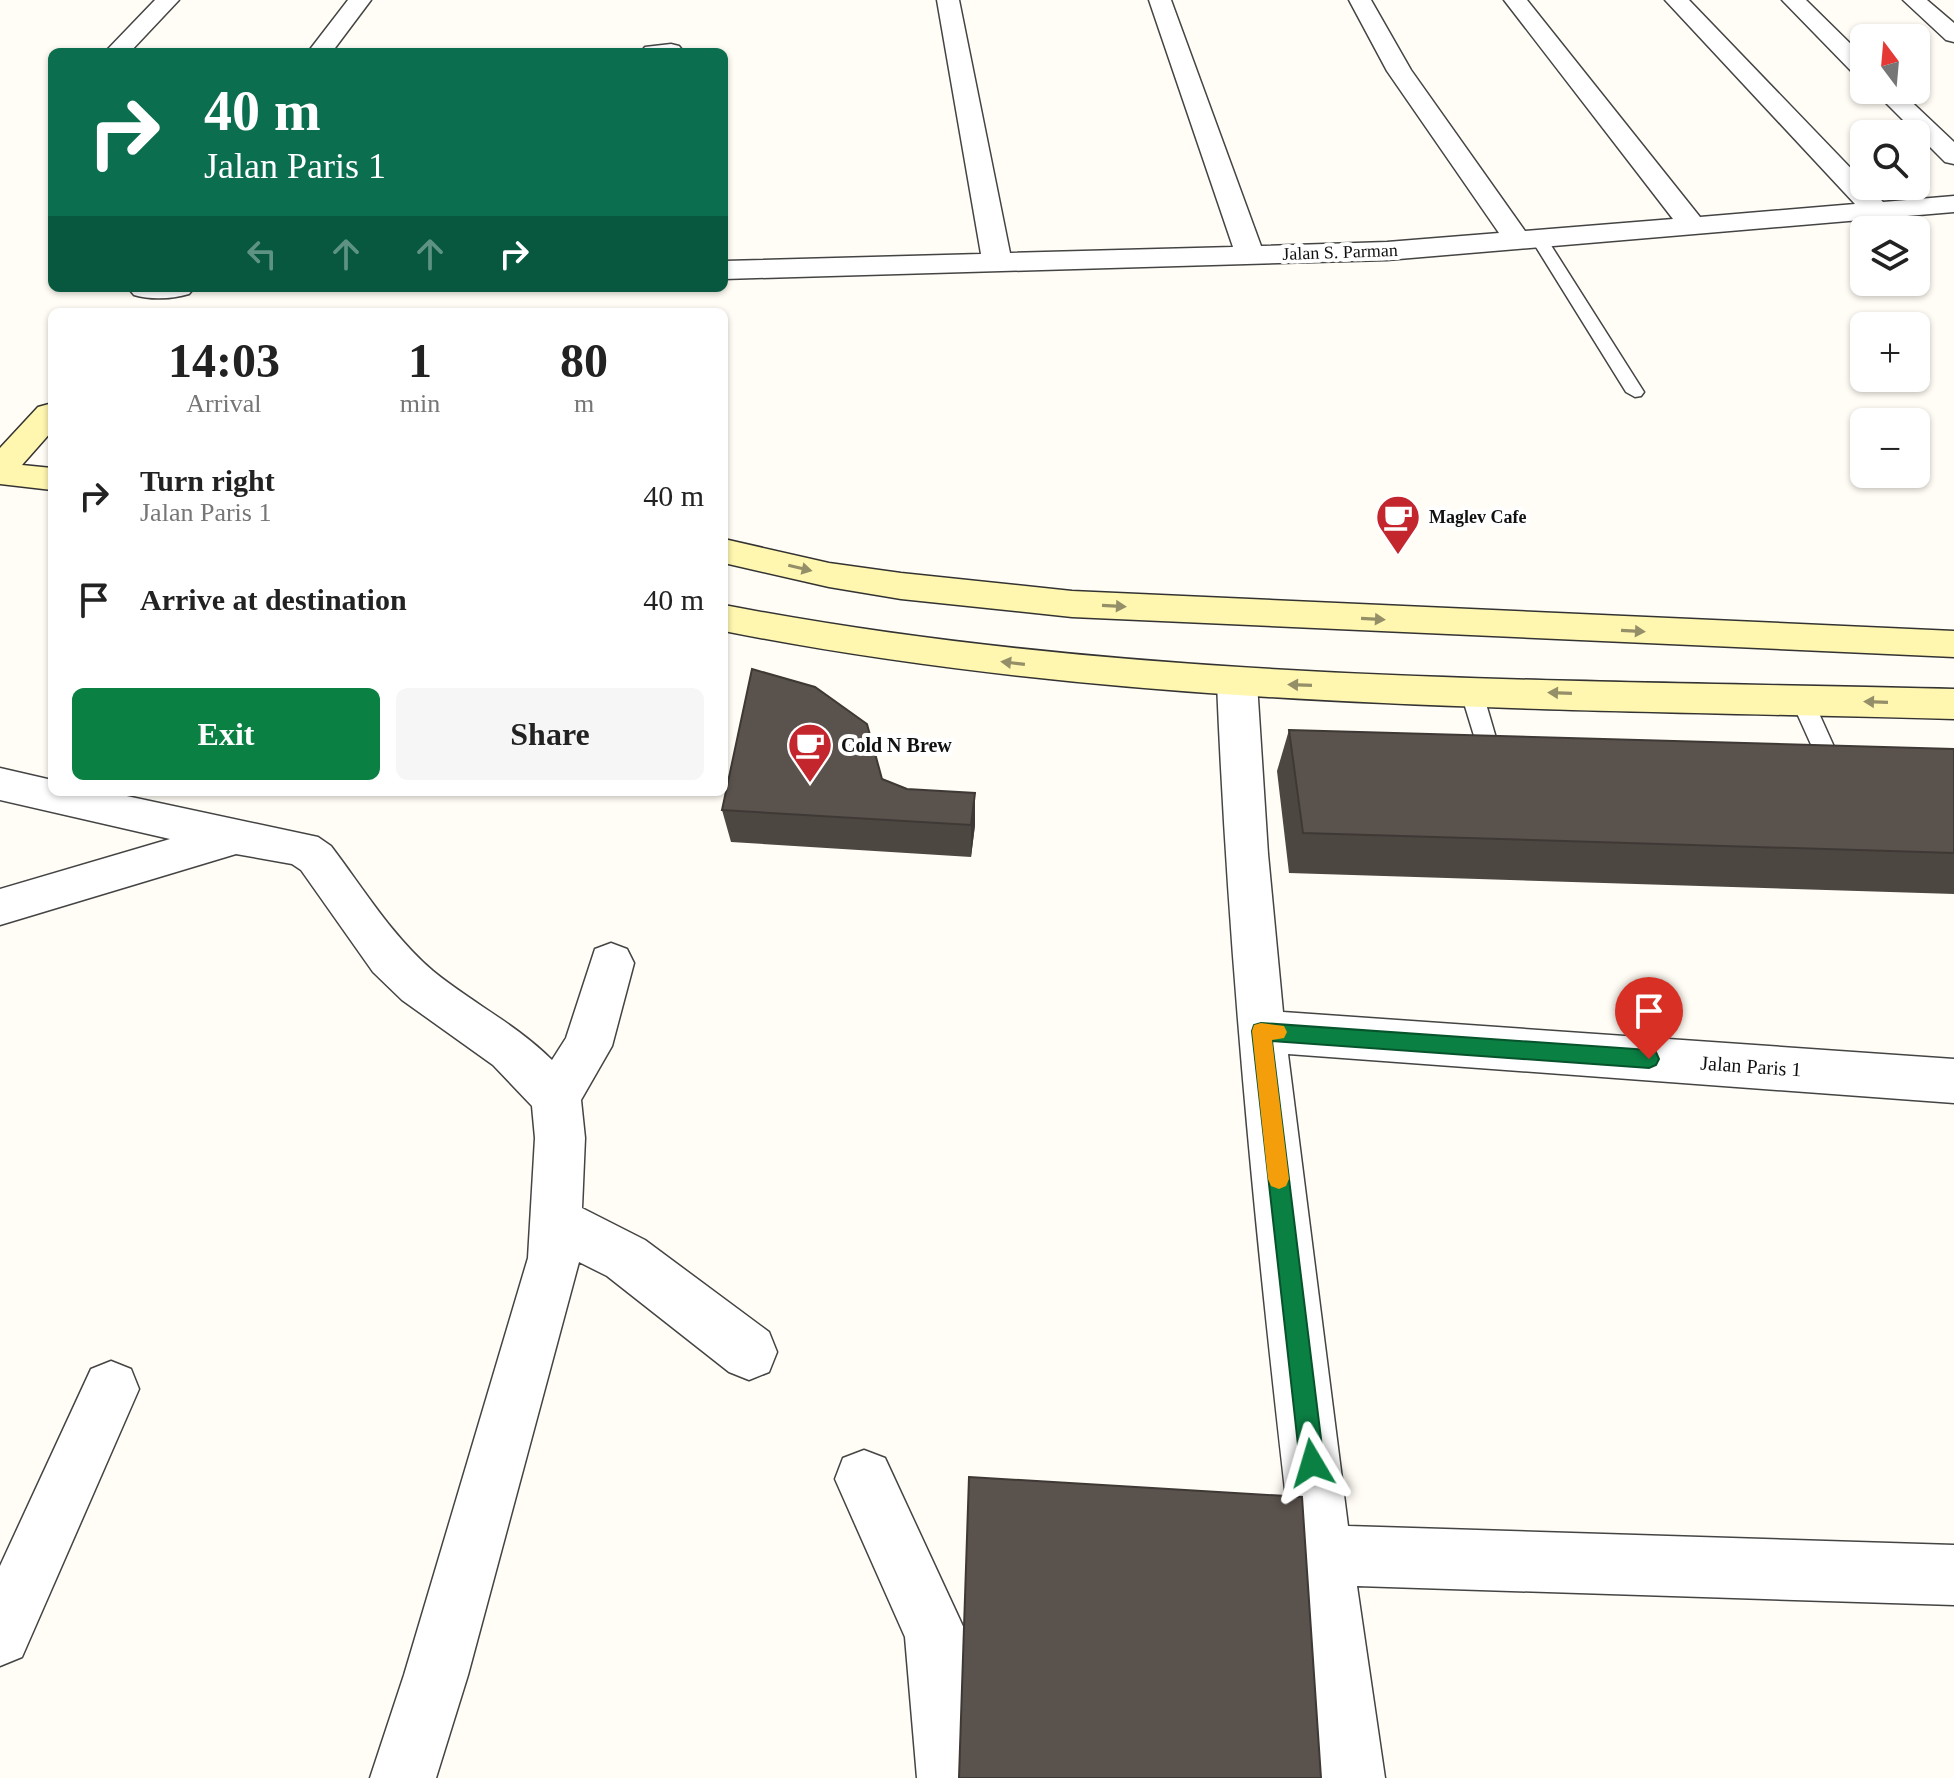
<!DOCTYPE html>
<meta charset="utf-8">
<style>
body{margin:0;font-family:"Times New Roman",serif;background:#f6f6f6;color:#222;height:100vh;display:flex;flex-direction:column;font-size:30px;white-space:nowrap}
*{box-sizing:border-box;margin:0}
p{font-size:26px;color:#767676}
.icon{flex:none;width:44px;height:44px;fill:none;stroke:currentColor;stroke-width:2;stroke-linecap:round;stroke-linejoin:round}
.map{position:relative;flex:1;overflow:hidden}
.panel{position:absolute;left:48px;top:308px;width:680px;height:488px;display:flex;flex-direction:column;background:#fff;border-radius:12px;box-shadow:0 2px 6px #0004}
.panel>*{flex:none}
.hud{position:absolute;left:48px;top:48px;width:680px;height:244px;border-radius:12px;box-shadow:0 2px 6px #0004;background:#0b6e4f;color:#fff;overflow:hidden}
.needle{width:52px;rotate:344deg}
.buttons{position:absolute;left:1850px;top:24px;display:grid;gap:16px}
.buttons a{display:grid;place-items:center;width:80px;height:80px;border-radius:12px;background:#fff;box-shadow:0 2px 6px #0004;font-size:40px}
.pin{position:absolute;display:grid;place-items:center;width:68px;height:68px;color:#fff;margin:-82px -34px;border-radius:50% 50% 50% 0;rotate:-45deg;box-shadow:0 0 8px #0007}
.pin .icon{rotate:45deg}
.me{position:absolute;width:88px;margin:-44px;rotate:353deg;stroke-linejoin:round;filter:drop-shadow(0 0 6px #0008)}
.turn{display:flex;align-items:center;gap:28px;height:168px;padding:0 24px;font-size:36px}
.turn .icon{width:104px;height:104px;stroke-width:2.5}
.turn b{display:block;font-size:56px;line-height:68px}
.lanes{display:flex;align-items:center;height:76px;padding:0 24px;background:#0003;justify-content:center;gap:40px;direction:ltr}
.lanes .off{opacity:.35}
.eta{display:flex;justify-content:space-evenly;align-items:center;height:136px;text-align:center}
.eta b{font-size:48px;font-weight:800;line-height:56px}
.action{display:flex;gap:16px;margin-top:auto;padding:16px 24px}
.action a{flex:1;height:92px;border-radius:12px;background:#0b8043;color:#fff;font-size:32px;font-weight:800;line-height:92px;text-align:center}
.action a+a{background:#f6f6f6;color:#222}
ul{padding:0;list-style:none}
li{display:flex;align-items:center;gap:24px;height:104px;padding:0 24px}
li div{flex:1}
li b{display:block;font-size:30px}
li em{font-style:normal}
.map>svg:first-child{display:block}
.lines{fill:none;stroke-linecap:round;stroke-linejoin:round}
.lane-casing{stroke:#444;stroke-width:3}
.street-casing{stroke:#444;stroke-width:3}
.secondary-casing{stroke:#333;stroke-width:3}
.lane{fill:#fff;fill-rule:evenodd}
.street{fill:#fff;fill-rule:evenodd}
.secondary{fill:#fff6b0;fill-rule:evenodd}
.wall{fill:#4d4742}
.shaded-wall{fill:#3f3936}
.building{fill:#5a524d;stroke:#3f3936;stroke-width:2}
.oneway{fill:#948f68}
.route{fill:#0b8043;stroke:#07532c;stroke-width:2}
.slow{fill:#f59e0b}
.labels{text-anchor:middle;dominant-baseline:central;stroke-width:8;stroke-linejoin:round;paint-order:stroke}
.far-street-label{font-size:18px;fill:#111;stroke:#fff}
.far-poi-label{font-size:18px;font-weight:bold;fill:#111;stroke:#fff;text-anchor:start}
.poi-label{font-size:20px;font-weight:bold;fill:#111;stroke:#fff;text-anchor:start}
.street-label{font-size:20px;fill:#111;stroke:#fff}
</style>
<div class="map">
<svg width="1954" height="1778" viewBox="0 0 1954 1778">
<rect width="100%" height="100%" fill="#fffdf5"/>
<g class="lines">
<g class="lane-casing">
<path id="lane" d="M1539 234 1547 239 1644 392 1641 396 1635 397 1626 392 1531 239Z
M1471 682 1479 684 1482 690 1496 738 1514 741 1517 747 1514 753 1506 755 1479 752 1460 690 1463 684Z
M1802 692 1810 694 1813 700 1840 760 1837 766 1829 768 1821 766 1818 760 1791 700 1794 694Z"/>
</g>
<g class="street-casing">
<path id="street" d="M155 0H179L130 52H105Z
M348 0H371L332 52H308Z
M937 0H959L1010 253 1233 247 1149 0H1171L1261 246 1387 242 1499 233 1387 71 1349 0H1371L1411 70 1525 231 1673 219 1504 0H1527L1700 217 1855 204 1665 0H1689L1864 182V186H1868L1883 202 1954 196V212L1387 260 724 279V261L981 254Z
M1782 0H1806L1864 57V77L1855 75Z
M1903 0H1927L1954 23V42L1946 40Z
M671 44 679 46 683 51 641 52 645 47Z
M1873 90H1899L1954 142V164L1945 162Z
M194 288 189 294C172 299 151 300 134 295L129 289Z
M1237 669 1251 673 1257 683 1268 854 1283 1012 1954 1059V1103L1288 1054 1348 1526 1954 1545V1605L1357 1586 1385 1778H1319C1275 1414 1232 1049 1217 683L1223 673Z
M0 768 52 780V792H108L318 837 331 846C363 888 392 936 433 971 472 1003 516 1024 552 1060L566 1038 595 949 611 943 627 949 634 963 612 1046 581 1100 585 1138 582 1208 645 1240 769 1332 777 1352 769 1372 749 1380 729 1372 607 1276 579 1262 468 1675 436 1778H370L404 1675 528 1258 535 1138 532 1106 493 1065 402 1000 373 972 301 870 292 864 236 854 0 925V889L170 839 0 800Z
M111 1361 131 1369 139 1389 22 1657 0 1666V1566L91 1369Z
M864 1450 885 1458 967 1635 983 1778H917L905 1637 835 1479 843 1458Z"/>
</g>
<g class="secondary-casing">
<path id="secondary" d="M49 404 52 405V431L22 465 52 468V490L0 484V448L38 407Z
M724 539 829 563 901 573 1072 591 1954 631V657L1072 617 901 599 829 587 724 563Z
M724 605C1128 683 1544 679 1954 689V719C1544 708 1128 711 724 631Z"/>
</g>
<use href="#lane" class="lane"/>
<use href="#street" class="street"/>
<use href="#secondary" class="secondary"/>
</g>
<path class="wall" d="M1289 730 1954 749V894L1289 873 1277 771Z
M882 779 907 789 975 793V825L971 857 731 842 722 810Z"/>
<path class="shaded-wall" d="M975 793V825L971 857V825Z"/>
<path class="building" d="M752 669 815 687 867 724 882 779 907 789 975 793 971 825 722 810Z
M1289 730 1954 749V853L1303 833Z
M969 1477 1302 1497 1321 1778H959Z"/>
<defs><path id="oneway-solid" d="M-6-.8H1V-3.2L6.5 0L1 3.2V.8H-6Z" transform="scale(2)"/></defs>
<g class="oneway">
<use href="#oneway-solid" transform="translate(800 568) rotate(13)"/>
<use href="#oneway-solid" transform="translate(1114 606) rotate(3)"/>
<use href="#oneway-solid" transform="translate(1373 619) rotate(3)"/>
<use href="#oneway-solid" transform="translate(1633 631) rotate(3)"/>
<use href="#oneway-solid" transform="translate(1013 663) rotate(-173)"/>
<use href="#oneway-solid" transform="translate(1300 685) rotate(-178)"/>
<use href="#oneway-solid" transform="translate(1560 693) rotate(-178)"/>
<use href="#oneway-solid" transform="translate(1876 702) rotate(-178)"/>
</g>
<path class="route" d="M1261 1023 1649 1050 1656 1052 1659 1059 1656 1065 1649 1068 1272 1041 1324 1463 1320 1471 1312 1475 1303 1471 1300 1463 1252 1031 1254 1025Z"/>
<path class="slow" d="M1261 1023 1284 1026 1287 1032 1284 1038 1272 1040 1289 1179 1286 1186 1279 1189 1271 1186 1268 1179 1252 1031 1254 1025Z"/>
<defs>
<g id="cafe-pin" transform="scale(2.3)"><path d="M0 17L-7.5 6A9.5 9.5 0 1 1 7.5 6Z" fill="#c4262e" stroke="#fff"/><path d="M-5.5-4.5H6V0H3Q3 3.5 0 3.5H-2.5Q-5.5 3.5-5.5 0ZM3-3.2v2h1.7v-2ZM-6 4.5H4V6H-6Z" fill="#fff"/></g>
</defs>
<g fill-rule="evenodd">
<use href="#cafe-pin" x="1398" y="517"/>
<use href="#cafe-pin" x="810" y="745"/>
</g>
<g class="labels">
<g class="far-street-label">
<text transform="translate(1340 252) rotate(-2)">Jalan S. Parman</text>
</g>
<g class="far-poi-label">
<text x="1429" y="517">Maglev Cafe</text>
</g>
<g class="poi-label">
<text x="841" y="745">Cold N Brew</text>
</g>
<g class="street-label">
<text transform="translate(1751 1066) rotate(4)">Jalan Paris 1</text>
</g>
</g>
</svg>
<div class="buttons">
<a><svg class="needle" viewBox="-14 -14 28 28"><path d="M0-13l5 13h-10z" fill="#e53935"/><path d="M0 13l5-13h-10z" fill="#767676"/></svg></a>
<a><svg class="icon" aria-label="search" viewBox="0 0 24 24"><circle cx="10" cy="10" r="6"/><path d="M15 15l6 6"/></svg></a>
<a><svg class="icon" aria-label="layers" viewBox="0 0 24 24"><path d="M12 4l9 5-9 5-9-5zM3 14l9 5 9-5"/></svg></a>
<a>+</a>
<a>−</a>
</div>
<div class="pin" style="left:1649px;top:1059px;background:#d93025"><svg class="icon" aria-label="arrive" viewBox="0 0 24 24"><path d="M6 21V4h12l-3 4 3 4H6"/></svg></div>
<svg class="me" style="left:1312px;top:1463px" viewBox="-20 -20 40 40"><path d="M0-17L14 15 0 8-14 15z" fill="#0b8043" stroke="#fff" stroke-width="4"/></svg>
<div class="hud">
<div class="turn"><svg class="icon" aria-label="right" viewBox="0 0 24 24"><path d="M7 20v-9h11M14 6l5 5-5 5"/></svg><div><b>40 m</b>Jalan Paris 1</div></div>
<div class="lanes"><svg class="icon off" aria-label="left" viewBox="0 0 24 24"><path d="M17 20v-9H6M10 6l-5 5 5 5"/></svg><svg class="icon off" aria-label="ahead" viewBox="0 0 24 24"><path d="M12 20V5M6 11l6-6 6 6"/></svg><svg class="icon off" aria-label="ahead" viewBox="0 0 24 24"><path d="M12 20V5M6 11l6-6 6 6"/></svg><svg class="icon" aria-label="right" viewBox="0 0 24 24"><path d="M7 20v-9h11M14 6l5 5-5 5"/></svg></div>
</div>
<section class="panel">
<div class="eta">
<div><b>14:03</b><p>Arrival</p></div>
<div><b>1</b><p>min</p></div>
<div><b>80</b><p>m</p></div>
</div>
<ul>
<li><svg class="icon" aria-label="right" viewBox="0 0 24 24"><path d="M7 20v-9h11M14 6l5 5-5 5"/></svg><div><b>Turn right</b><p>Jalan Paris 1</p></div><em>40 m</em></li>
<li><svg class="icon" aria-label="arrive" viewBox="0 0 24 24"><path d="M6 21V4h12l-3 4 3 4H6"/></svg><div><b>Arrive at destination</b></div><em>40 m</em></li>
</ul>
<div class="action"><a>Exit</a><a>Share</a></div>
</section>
</div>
